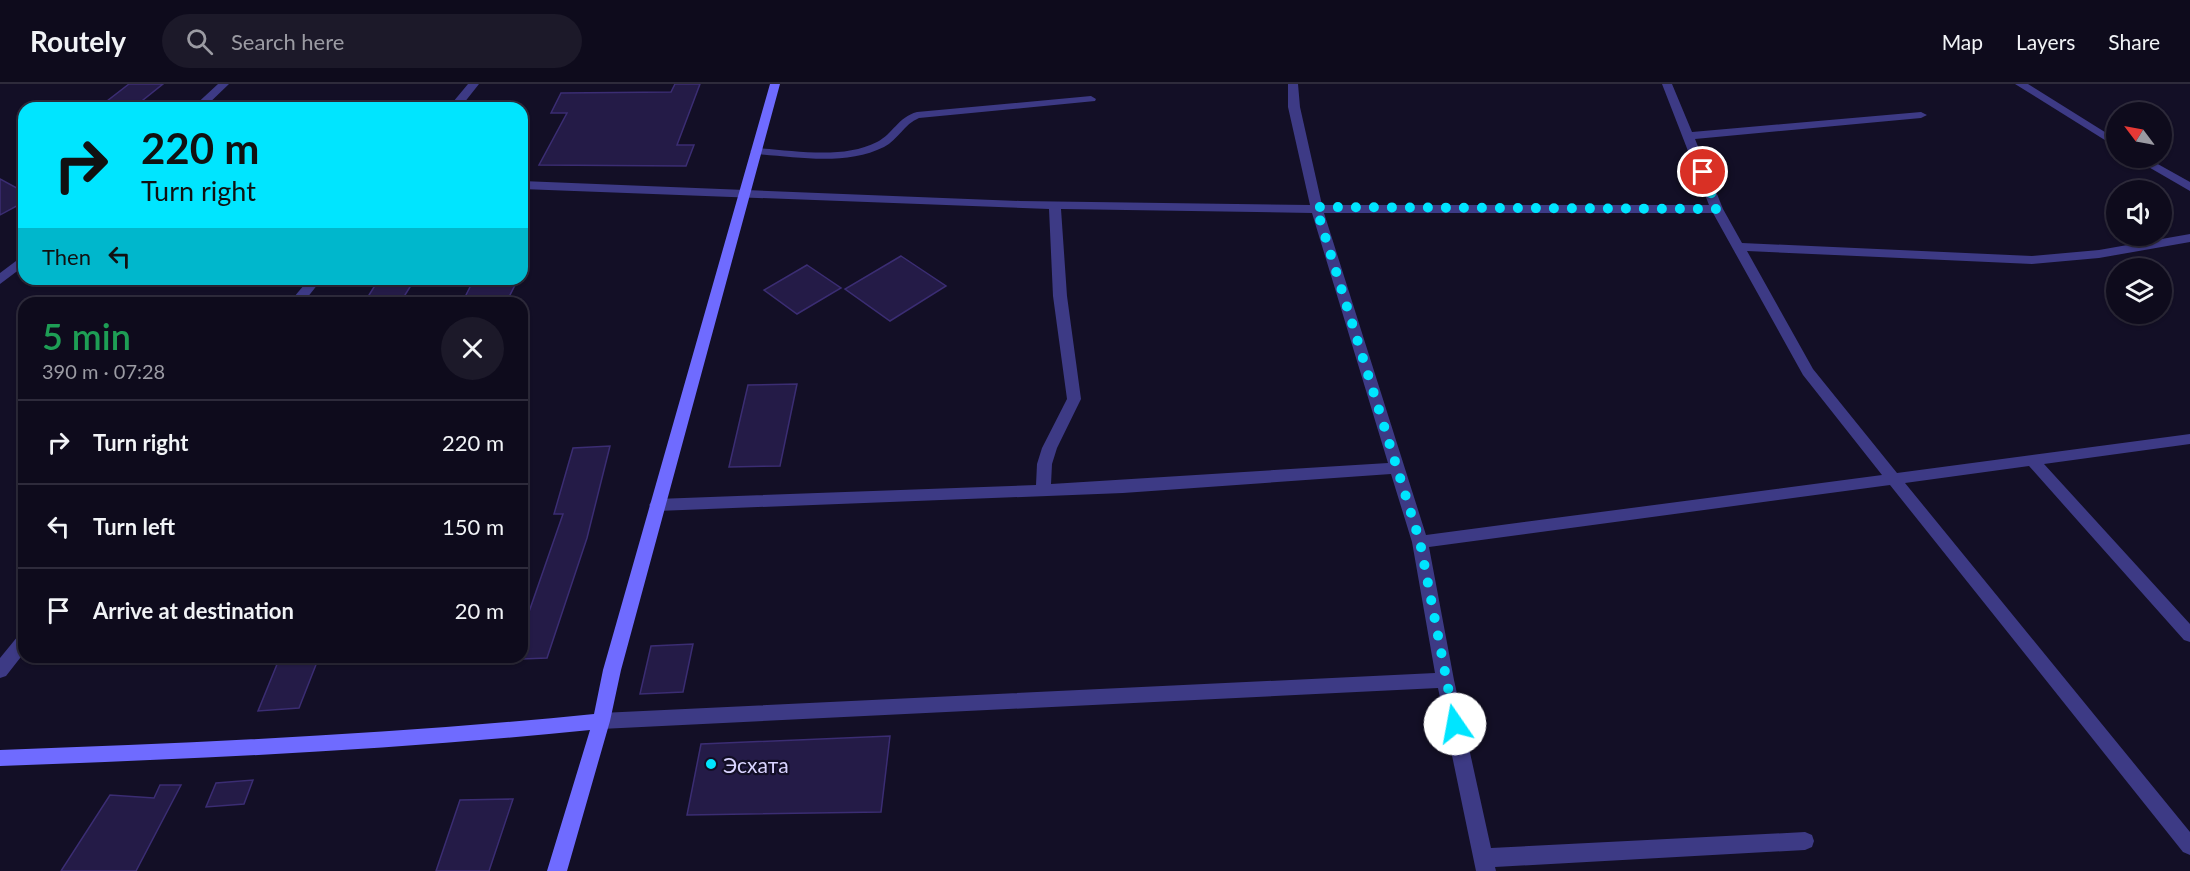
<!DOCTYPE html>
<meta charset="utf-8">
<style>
body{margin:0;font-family:Lato,sans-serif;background:#1c1929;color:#f1f3f6;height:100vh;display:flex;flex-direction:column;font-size:22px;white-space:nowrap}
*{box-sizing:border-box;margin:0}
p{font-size:20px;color:#9b9ba3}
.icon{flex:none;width:33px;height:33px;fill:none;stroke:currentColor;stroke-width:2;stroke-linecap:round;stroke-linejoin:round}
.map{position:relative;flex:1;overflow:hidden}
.panel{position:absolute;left:18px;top:213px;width:510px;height:366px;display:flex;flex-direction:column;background:#0e0b1c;border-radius:18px;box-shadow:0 2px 4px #0004,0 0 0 2px #2e2b3b}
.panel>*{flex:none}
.hud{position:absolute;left:18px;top:18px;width:510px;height:183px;border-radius:18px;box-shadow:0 2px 4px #0004,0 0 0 2px #2e2b3b;background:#00e5ff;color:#111;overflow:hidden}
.needle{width:39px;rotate:302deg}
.buttons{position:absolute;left:2106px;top:18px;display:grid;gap:12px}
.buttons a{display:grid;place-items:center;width:66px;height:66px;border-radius:50%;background:#0e0b1c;box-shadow:0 2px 4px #0004,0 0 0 2px #2e2b3b;font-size:30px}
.pin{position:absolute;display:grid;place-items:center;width:51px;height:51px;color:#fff;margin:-26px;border:3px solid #fff;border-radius:50%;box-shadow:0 2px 6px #0007}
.me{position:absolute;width:66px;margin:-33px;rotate:348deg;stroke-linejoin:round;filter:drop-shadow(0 0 4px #0008)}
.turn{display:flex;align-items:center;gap:21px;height:126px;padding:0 24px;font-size:27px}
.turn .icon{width:78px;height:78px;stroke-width:2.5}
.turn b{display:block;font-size:42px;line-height:51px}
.then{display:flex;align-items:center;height:57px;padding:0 24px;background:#0003;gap:12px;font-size:22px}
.round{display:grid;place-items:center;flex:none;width:63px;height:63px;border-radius:32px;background:#1c1929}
.summary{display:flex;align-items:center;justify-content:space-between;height:102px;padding:0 24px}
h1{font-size:36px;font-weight:600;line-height:45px;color:#1e9e55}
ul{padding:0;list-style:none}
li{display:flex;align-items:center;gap:18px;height:84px;padding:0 24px;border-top:2px solid #2e2b3b}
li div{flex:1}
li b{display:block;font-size:22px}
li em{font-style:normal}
header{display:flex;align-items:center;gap:36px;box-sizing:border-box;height:84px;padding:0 30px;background:#0e0b1c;border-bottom:2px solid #2e2b3b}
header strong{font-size:28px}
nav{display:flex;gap:33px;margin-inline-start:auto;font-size:21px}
.search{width:420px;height:54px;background:#1c1929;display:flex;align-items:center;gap:15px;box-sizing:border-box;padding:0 21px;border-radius:33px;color:#9b9ba3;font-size:22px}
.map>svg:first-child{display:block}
.building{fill:#241b47;stroke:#3b2d73;stroke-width:1.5}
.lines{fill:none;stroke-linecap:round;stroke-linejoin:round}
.street{fill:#3d3a85;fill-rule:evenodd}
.secondary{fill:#6f6bff;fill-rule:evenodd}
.route{stroke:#00e5ff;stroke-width:10;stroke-dasharray:0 18}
.poi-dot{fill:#00e5ff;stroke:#130f26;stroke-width:2}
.labels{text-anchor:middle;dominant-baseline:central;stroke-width:4.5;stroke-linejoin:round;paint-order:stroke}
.near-poi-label{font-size:21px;fill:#d9d4ff;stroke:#130f26;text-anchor:start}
</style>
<header>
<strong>Routely</strong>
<div class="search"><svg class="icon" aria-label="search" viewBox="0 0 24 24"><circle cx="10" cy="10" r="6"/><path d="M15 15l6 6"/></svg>Search here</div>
<nav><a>Map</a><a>Layers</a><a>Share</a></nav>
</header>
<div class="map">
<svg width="2190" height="787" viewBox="0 0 2190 787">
<rect width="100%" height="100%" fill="#130f26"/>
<path class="building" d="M129 0H163L133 24H98Z
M675 0H700L677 61H694L686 82 539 81 567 29H551L561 9 671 8Z
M0 95 24 108V118L0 131Z
M901 172 946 202 890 237 845 205Z
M807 181 841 204 797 230 764 206Z
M379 195H415L400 219H364Z
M474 195H518L506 219H462Z
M797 300 780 382 729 383 748 301Z
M610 362 587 454 547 574 522 575V548L563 430H554L573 364Z
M693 560 683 608 640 610 651 562Z
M280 573H319L299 624 258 627Z
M890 652 881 728 687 731 701 660Z
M253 696 244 720 206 723 216 699Z
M160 701H181L136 787H61L110 711 154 714Z
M513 715 489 787H436L460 716Z"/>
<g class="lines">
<path class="street" d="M218 0H229L204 24H192Z
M468 0H479L460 24H448Z
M1288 0H1298L1300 23 1322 121H1709L1662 0H1672L1692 48 1921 28 1927 31 1921 34 1695 55 1723 125 1742 159 2032 172 2099 166 2190 150V158L2099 174 2032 180 1747 167 1813 285 1897 389 2190 350V360L2044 380 2190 540V558L2184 556 2029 382 1905 399 2190 748V771L2183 768 1890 401 1429 463 1454 596 1491 764 1805 748 1812 751 1814 757 1812 763 1805 766 1495 783 1496 787H1476L1438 604 601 645 595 643 592 637 595 631 601 629 1435 589 1412 458 1391 390 1123 409 657 427 652 425 649 421 652 417 657 415 1036 401 1037 380 1042 364 1067 315 1053 212 1049 125 522 105V97L1020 117 1310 121 1288 23ZM1061 125 1312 129 1388 379 1051 400 1052 380 1057 364 1081 315 1067 212ZM1324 129H1713L1803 291 1882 391 1426 451Z
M2015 0H2028L2116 55V63Z
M1091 12 1096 15 1095 17 919 34C904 40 898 56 884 63 846 82 797 73 756 70L750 67 756 64C793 66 842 76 877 58 893 50 898 33 917 28Z
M2133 74H2147L2190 98V107Z
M24 171V182L0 200V189Z
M309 195H322L303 219H289Z
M24 550V569L6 592 0 594V574L18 552Z"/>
<path class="secondary" d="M770 0H780L621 586 610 637 567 787H547L590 646C393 666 197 675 0 682V666C198 659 396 650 594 630L603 586Z"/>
</g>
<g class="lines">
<path class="route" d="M1455 640 1420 458 1316 123 1717 125 1703 88"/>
</g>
<circle class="poi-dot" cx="711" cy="680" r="6"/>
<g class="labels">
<g class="near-poi-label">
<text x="723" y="680">Эсхата</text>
</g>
</g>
</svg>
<div class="buttons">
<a><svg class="needle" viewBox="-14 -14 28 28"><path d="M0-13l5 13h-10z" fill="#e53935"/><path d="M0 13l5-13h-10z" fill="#9b9ba3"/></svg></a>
<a><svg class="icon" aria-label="sound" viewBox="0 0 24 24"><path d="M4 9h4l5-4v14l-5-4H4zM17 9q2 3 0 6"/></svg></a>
<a><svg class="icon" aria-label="layers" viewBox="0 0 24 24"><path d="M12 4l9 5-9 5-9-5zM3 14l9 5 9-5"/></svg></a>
</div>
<div class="pin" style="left:1703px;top:88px;background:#d93025"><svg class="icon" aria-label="arrive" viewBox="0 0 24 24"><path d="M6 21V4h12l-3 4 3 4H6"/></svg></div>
<svg class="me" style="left:1455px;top:640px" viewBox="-20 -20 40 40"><circle r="19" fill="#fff"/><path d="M0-13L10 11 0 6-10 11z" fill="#00e5ff"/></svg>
<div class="hud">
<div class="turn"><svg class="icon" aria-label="right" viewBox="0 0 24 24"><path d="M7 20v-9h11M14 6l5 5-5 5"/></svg><div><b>220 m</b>Turn right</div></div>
<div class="then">Then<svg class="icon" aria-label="left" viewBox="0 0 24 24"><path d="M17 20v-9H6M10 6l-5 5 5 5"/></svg></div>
</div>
<section class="panel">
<div class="summary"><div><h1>5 min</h1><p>390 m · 07:28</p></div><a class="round"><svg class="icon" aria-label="close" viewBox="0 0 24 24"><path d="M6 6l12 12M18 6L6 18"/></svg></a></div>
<ul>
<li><svg class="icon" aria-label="right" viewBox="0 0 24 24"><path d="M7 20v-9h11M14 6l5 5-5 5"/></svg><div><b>Turn right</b></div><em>220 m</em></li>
<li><svg class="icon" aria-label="left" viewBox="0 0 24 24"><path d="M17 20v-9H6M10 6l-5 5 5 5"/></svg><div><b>Turn left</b></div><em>150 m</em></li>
<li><svg class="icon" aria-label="arrive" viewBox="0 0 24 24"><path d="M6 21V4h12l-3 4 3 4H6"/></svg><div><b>Arrive at destination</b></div><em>20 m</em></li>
</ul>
</section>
</div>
